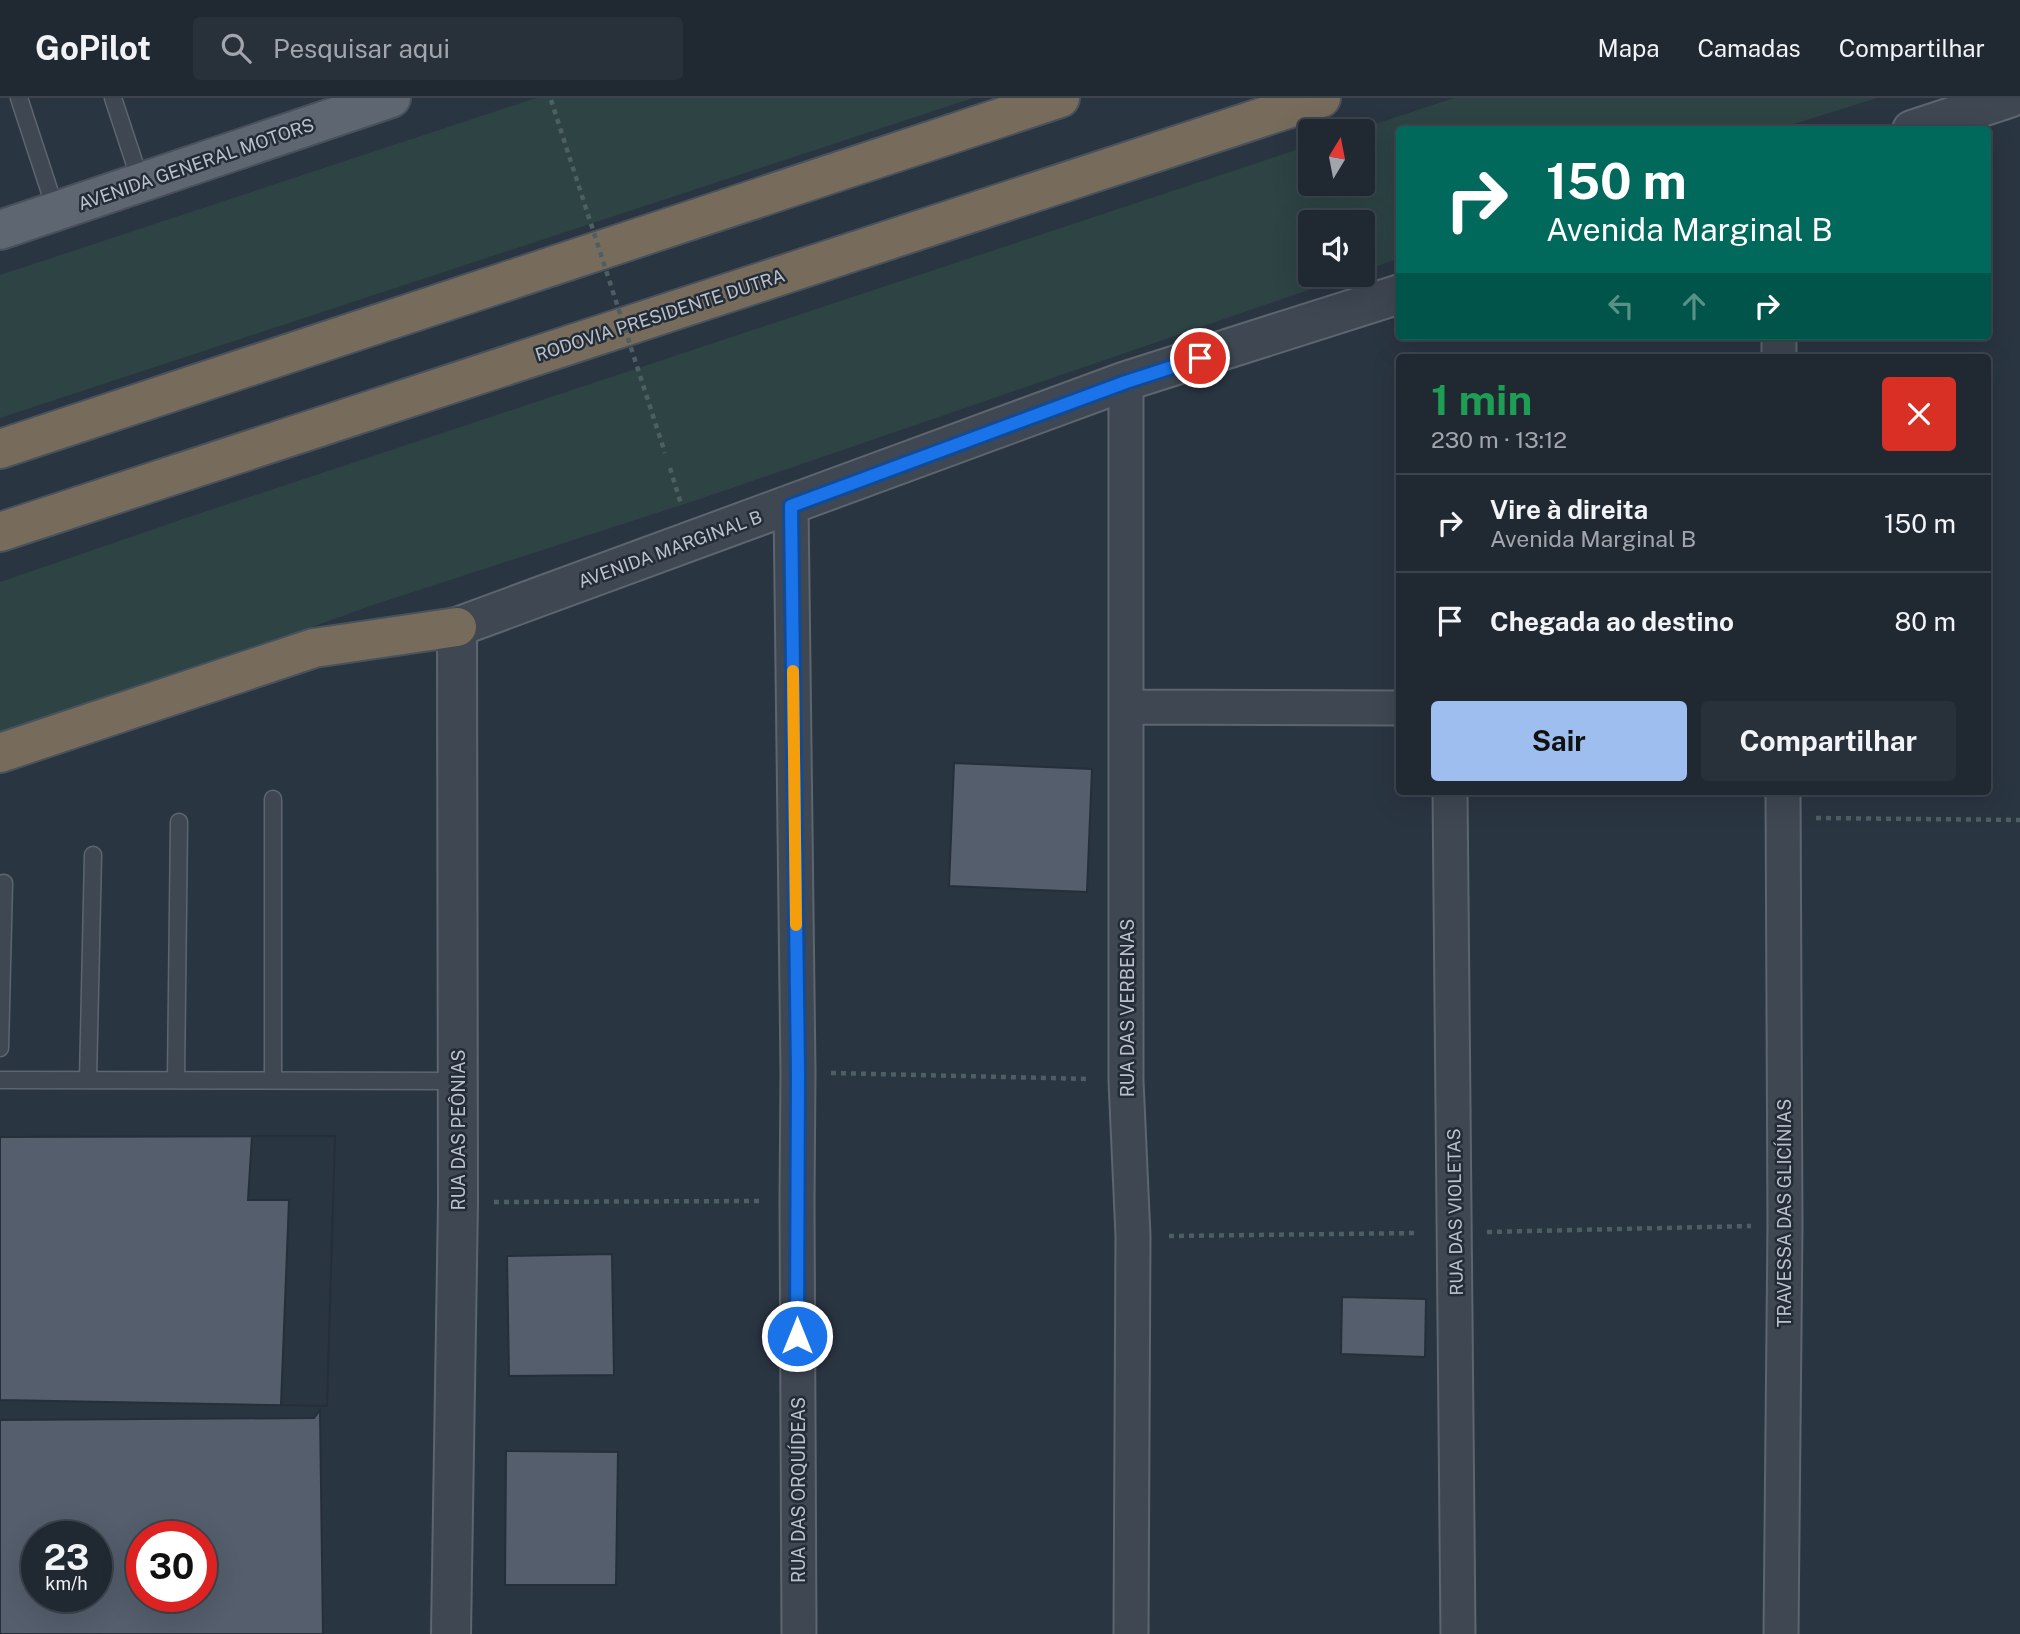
<!DOCTYPE html>
<html lang="pt">
<meta charset="utf-8">
<style>
body{margin:0;font-family:"Public Sans",sans-serif;background:#28303a;color:#f1f3f6;height:100vh;display:flex;flex-direction:column;font-size:26px;white-space:nowrap}
*{box-sizing:border-box;margin:0}
p{font-size:23px;color:#a2a6ac}
.icon{flex:none;width:38px;height:38px;fill:none;stroke:currentColor;stroke-width:2;stroke-linecap:round;stroke-linejoin:round}
.map{position:relative;flex:1;overflow:hidden}
.sheet{position:absolute;left:1396px;top:256px;width:595px;height:441px;display:flex;flex-direction:column;background:#202832;border-radius:7px;box-shadow:0 7px 28px #0002,0 0 0 2px #3d444d}
.sheet>*{flex:none}
.guide{position:absolute;left:1396px;top:28px;width:595px;height:214px;border-radius:7px;box-shadow:0 7px 28px #0002,0 0 0 2px #3d444d;background:#00695c;color:#fff;overflow:hidden}
.needle{width:46px;rotate:10deg}
.fabs{position:absolute;left:1298px;top:21px;display:grid;gap:14px}
.fabs a{display:grid;place-items:center;width:77px;height:77px;border-radius:7px;background:#202832;box-shadow:0 7px 28px #0002,0 0 0 2px #3d444d;font-size:35px}
.speed{position:absolute;left:21px;top:1423px;display:flex;gap:14px;font-size:35px;font-weight:700;text-align:center}
.speed>*{display:grid;place-content:center;width:91px;height:91px;border-radius:50%;background:#202832;box-shadow:0 7px 28px #0002,0 0 0 2px #3d444d;line-height:1}
.speed small{font-size:18px;font-weight:400}
.speed .limit{border:10px solid #d22;background:#fff;color:#111}
.pin{position:absolute;display:grid;place-items:center;width:60px;height:60px;color:#fff;margin:-30px;border:4px solid #fff;border-radius:50%;box-shadow:0 2px 7px #0007}
.me{position:absolute;width:77px;margin:-38px;rotate:0deg;stroke-linejoin:round;filter:drop-shadow(0 0 5px #0008)}
.turn{display:flex;align-items:center;gap:24px;height:147px;padding:0 35px;font-size:32px}
.turn .icon{width:91px;height:91px;stroke-width:2.5}
.turn b{display:block;font-size:49px;line-height:60px}
.lanes{display:flex;align-items:center;height:66px;padding:0 35px;background:#0003;justify-content:center;gap:35px;direction:ltr}
.lanes .off{opacity:.35}
.round{display:grid;place-items:center;flex:none;width:74px;height:74px;border-radius:7px;background:#28303a}
.overview{display:flex;align-items:center;justify-content:space-between;height:119px;padding:0 35px}
h1{font-size:42px;font-weight:700;line-height:52px;color:#1e9e55}
.cta{display:flex;gap:14px;margin-top:auto;padding:14px 35px}
.cta a{flex:1;height:80px;border-radius:7px;background:#9dbeef;color:#111;font-size:28px;font-weight:700;line-height:80px;text-align:center}
.cta a+a{background:#28303a;color:#f1f3f6}
ul{padding:0;list-style:none}
li{display:flex;align-items:center;gap:21px;height:98px;padding:0 35px;border-top:2px solid #3d444d}
li div{flex:1}
li b{display:block;font-size:26px}
li em{font-style:normal}
header{display:flex;align-items:center;gap:42px;box-sizing:border-box;height:98px;padding:0 35px;background:#202832;border-bottom:2px solid #3d444d}
header strong{font-size:33px}
nav{display:flex;gap:38px;margin-inline-start:auto;font-size:24px}
.search{width:490px;height:63px;background:#28303a;display:flex;align-items:center;gap:18px;box-sizing:border-box;padding:0 24px;border-radius:7px;color:#a2a6ac;font-size:26px}
.map>svg:first-child{display:block}
.green{fill:#2d4344}
.building{fill:#545e6c;stroke:#252e39;stroke-width:2;fill-rule:evenodd}
.lines{fill:none;stroke-linecap:round;stroke-linejoin:round}
.service-casing{stroke:#5d656f;stroke-width:19}
.minor-casing{stroke:#5d656f;stroke-width:37}
.tertiary-casing{stroke:#5d656f;stroke-width:42}
.primary-casing{stroke:#48505b;stroke-width:42}
.motorway-casing{stroke:#49525c;stroke-width:42}
.path{stroke:#4d5f62;stroke-width:4.5;stroke-dasharray:5 5;stroke-linecap:butt}
.service{stroke:#3e4752;stroke-width:16}
.minor{stroke:#3e4752;stroke-width:33}
.tertiary{stroke:#3e4752;stroke-width:38}
.primary{stroke:#5d6671;stroke-width:38}
.motorway{stroke:#776c5c;stroke-width:38}
.path-bridge{stroke:#4d5f62;stroke-width:4.5;stroke-dasharray:5 5;stroke-linecap:butt}
.route-casing{stroke:#114b97;stroke-width:18}
.route{stroke:#1a73e8;stroke-width:12}
.slow{stroke:#f59e0b;stroke-width:12}
.labels{text-anchor:middle;dominant-baseline:central;stroke-width:5;stroke-linejoin:round;paint-order:stroke}
.street-label{font-size:18px;fill:#bcc2cb;stroke:#232c37}
</style>
<header>
<strong>GoPilot</strong>
<div class="search"><svg class="icon" aria-label="search" viewBox="0 0 24 24"><circle cx="10" cy="10" r="6"/><path d="M15 15l6 6"/></svg>Pesquisar aqui</div>
<nav><a>Mapa</a><a>Camadas</a><a>Compartilhar</a></nav>
</header>
<div class="map">
<svg width="2020" height="1536" viewBox="0 0 2020 1536">
<rect width="100%" height="100%" fill="#2a3542"/>
<path class="green" d="M536 0H973L0 320V177Z
M1454 0H1877L1778 31 1400 32V160L1363 173V124H1311V177H1352L700 401 373 507 0 642V484L183 421 1311 47V86H1363V33H1354Z"/>
<path class="building" d="M954 665 1092 671 1087 794 949 788Z
M252 1038H335L327 1308 281 1307 289 1102H248Z
M335 1038 327 1308 0 1302V1039Z
M612 1156 614 1277 509 1278 507 1158Z
M1342 1199 1426 1201 1425 1259 1341 1256Z
M320 1312 323 1536H0V1322L314 1320ZM37 1438H96V1498H37ZM142 1438H201V1498H142Z
M506 1353 618 1354 616 1487H505Z"/>
<g class="lines">
<g class="service-casing">
<path id="service" d="M19 0 56 113
M113 0 141 85
M273 701V982
M0 950 4 785
M0 982 458 983
M88 982 93 757
M176 982 179 724"/>
</g>
<g class="minor-casing">
<path id="minor" d="M1779 238V259
M1126 283V983L1133 1138 1131 1536
M791 407 798 974 797 1103 799 1536
M1127 609 1400 610
M1450 693 1458 1536
M1781 1536 1785 1127 1783 693"/>
</g>
<g class="tertiary-casing">
<path id="tertiary" d="M1912 32 2009 0
M451 1536 458 1104 457 529 1126 283 1400 196"/>
</g>
<g class="primary-casing">
<path id="primary" d="M0 132 391 0"/>
</g>
<g class="motorway-casing">
<path id="motorway" d="M0 351 1060 0
M0 434 1321 0
M0 655 314 550 457 529"/>
</g>
<path class="path" d="M670 370 681 406
M1816 720 2020 722
M831 975 1091 981
M494 1104 761 1103
M1487 1134 1751 1128
M1169 1138 1419 1135"/>
<use href="#service" class="service"/>
<use href="#minor" class="minor"/>
<use href="#tertiary" class="tertiary"/>
<use href="#primary" class="primary"/>
<use href="#motorway" class="motorway"/>
<path class="path-bridge" d="M551 2 665 355"/>
</g>
<g class="lines">
<g class="route-casing">
<path id="route" d="M797 1238 798 974 791 408 1126 284 1200 260"/>
</g>
<use href="#route" class="route"/>
<path class="slow" d="M793 573 796 827"/>
</g>
<g class="labels">
<g class="street-label">
<text transform="translate(196 66) rotate(-19)">AVENIDA GENERAL MOTORS</text>
<text transform="translate(660 217) rotate(-18)">RODOVIA PRESIDENTE DUTRA</text>
<text transform="translate(670 451) rotate(-20)">AVENIDA MARGINAL B</text>
<text transform="translate(1127 910) rotate(-90)">RUA DAS VERBENAS</text>
<text transform="translate(458 1032) rotate(-90)">RUA DAS PEÔNIAS</text>
<text transform="translate(1455 1114) rotate(-91)">RUA DAS VIOLETAS</text>
<text transform="translate(1784 1115) rotate(-90)">TRAVESSA DAS GLICÍNIAS</text>
<text transform="translate(798 1392) rotate(-90)">RUA DAS ORQUÍDEAS</text>
</g>
</g>
</svg>
<div class="fabs">
<a><svg class="needle" viewBox="-14 -14 28 28"><path d="M0-13l5 13h-10z" fill="#e53935"/><path d="M0 13l5-13h-10z" fill="#a2a6ac"/></svg></a>
<a><svg class="icon" aria-label="sound" viewBox="0 0 24 24"><path d="M4 9h4l5-4v14l-5-4H4zM17 9q2 3 0 6"/></svg></a>
</div>
<div class="speed"><div>23<small>km/h</small></div><div class="limit">30</div></div>
<div class="pin" style="left:1200px;top:260px;background:#d93025"><svg class="icon" aria-label="arrive" viewBox="0 0 24 24"><path d="M6 21V4h12l-3 4 3 4H6"/></svg></div>
<svg class="me" style="left:797px;top:1238px" viewBox="-20 -20 40 40"><circle r="17" fill="#1a73e8" stroke="#fff" stroke-width="3"/><path d="M0-11L8 9 0 5-8 9z" fill="#fff"/></svg>
<div class="guide">
<div class="turn"><svg class="icon" aria-label="right" viewBox="0 0 24 24"><path d="M7 20v-9h11M14 6l5 5-5 5"/></svg><div><b>150 m</b>Avenida Marginal B</div></div>
<div class="lanes"><svg class="icon off" aria-label="left" viewBox="0 0 24 24"><path d="M17 20v-9H6M10 6l-5 5 5 5"/></svg><svg class="icon off" aria-label="ahead" viewBox="0 0 24 24"><path d="M12 20V5M6 11l6-6 6 6"/></svg><svg class="icon" aria-label="right" viewBox="0 0 24 24"><path d="M7 20v-9h11M14 6l5 5-5 5"/></svg></div>
</div>
<section class="sheet">
<div class="overview"><div><h1>1 min</h1><p>230 m · 13:12</p></div><a class="round" style="background:#d93025;color:#fff"><svg class="icon" aria-label="close" viewBox="0 0 24 24"><path d="M6 6l12 12M18 6L6 18"/></svg></a></div>
<ul>
<li><svg class="icon" aria-label="right" viewBox="0 0 24 24"><path d="M7 20v-9h11M14 6l5 5-5 5"/></svg><div><b>Vire à direita</b><p>Avenida Marginal B</p></div><em>150 m</em></li>
<li><svg class="icon" aria-label="arrive" viewBox="0 0 24 24"><path d="M6 21V4h12l-3 4 3 4H6"/></svg><div><b>Chegada ao destino</b></div><em>80 m</em></li>
</ul>
<div class="cta"><a>Sair</a><a>Compartilhar</a></div>
</section>
</div>
